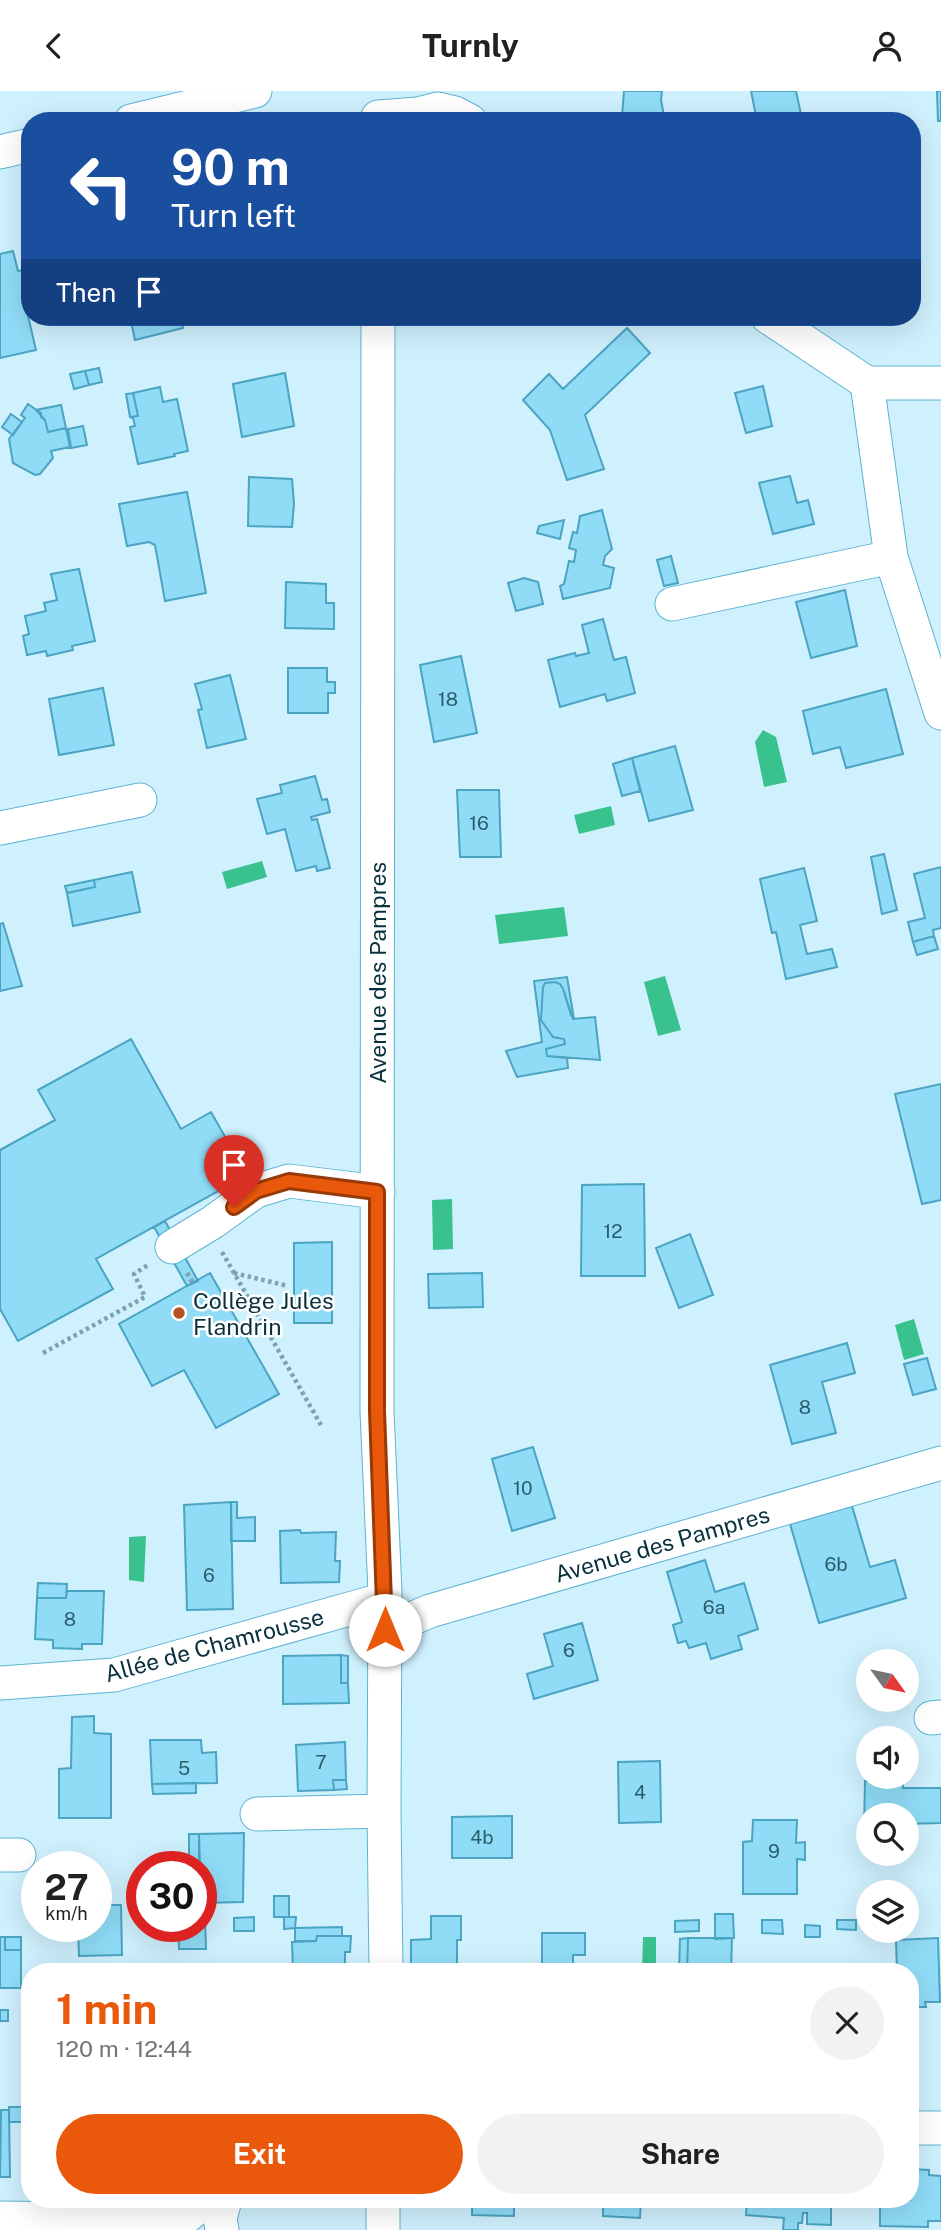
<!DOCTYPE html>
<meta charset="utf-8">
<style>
body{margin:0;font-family:"Public Sans",sans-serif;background:#f2f2f2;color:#202124;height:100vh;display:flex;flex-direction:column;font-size:26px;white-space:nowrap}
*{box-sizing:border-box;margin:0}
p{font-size:23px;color:#757577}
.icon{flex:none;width:38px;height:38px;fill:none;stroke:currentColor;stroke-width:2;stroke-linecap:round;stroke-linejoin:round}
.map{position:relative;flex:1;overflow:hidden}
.panel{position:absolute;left:21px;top:1872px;width:898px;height:245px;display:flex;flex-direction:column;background:#fff;border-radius:28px;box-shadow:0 7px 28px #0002}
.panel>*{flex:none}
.banner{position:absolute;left:21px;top:21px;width:900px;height:214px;border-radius:28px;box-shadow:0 7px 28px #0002;background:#1a4fa0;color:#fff;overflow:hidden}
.needle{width:46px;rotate:123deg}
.fabs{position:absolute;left:856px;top:1558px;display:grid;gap:14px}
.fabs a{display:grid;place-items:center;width:63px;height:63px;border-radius:50%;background:#fff;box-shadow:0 7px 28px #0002;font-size:35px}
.speed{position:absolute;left:21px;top:1760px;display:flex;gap:14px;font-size:35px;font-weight:700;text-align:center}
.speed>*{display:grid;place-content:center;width:91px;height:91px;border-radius:50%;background:#fff;box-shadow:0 7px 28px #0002;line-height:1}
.speed small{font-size:18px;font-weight:400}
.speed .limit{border:10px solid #d22;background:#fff;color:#111}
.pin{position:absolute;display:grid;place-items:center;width:60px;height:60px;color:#fff;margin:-72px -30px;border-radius:50% 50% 50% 0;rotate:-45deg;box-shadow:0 0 7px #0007}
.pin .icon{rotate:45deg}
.me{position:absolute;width:77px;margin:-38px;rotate:0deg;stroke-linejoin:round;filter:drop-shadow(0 0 5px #0008)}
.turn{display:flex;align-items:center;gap:24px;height:147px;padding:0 35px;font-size:32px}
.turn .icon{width:91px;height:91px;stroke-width:2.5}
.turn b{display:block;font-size:49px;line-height:60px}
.then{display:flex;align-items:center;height:66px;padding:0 35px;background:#0003;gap:14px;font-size:26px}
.round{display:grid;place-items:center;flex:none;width:74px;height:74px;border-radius:37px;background:#f2f2f2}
.overview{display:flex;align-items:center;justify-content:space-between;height:119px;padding:0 35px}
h1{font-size:42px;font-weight:700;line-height:52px;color:#ea580c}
.button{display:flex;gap:14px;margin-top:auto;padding:14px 35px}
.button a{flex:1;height:80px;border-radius:42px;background:#ea580c;color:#fff;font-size:28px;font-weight:700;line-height:80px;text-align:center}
.button a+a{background:#f2f2f2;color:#202124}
header{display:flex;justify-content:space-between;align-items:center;height:91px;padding:0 35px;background:#fff;font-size:32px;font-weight:700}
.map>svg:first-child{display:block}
.water{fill:#39c28e}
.building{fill:#90dcf7;stroke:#4aa4c2;stroke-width:2}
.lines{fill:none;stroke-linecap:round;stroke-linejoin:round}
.minor-casing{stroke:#5cb4d2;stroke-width:35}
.path{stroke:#7da1ad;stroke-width:4.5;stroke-dasharray:3.5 3.5;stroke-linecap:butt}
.minor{stroke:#fff;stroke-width:33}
.route-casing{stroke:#983908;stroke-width:18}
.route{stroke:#ea580c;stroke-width:12}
.poi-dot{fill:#b65121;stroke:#fff;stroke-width:2.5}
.labels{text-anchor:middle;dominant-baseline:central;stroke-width:5;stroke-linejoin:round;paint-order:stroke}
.number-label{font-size:19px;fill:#2b5c6c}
.street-label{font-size:23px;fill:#09313d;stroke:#fff}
.poi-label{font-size:23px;fill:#09313d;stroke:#fff;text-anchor:start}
</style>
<header><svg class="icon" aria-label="back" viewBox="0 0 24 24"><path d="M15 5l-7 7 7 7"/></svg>Turnly<svg class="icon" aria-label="person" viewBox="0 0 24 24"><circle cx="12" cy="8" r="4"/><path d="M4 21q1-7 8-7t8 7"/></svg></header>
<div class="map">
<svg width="941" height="2139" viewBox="0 0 941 2139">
<rect width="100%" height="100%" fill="#cff0fd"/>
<path class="water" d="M763 639 776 646 787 691 764 696 755 651Z
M611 715 615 734 579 743 574 724Z
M262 770 267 786 227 798 222 781Z
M564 816 568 845 499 853 495 824Z
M665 885 681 939 658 945 644 891Z
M452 1108 453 1158 433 1159 432 1109Z
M914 1228 924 1263 904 1269 895 1234Z
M146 1445 144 1491 129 1489V1446Z
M643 1846H656V1881H642Z"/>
<path class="building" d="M624 0H662L661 9 665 30H624L622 25Z
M751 0H796L801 23 768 30H757Z
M937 0H941V30H938Z
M13 160 18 180 30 178V211L25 212 36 259 0 267V163Z
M130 226H180L183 237 135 249Z
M627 237 650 262 585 324 604 378 567 389 550 339 523 309 549 283 563 298Z
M99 277 102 291 89 294 85 280Z
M85 280 89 294 74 298 70 283Z
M285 282 294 335 242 346 233 293Z
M763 295 772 335 746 342 735 302Z
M160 296 163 311 177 308 188 360 174 363 175 365 138 373 130 336 135 335 133 327 130 326 138 325 133 302Z
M133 302 138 325 130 326 126 303Z
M28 313 41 322V326L45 329 48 341 66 337 70 356 51 360 53 367 40 383 35 384 13 372 9 348 25 327 21 324Z
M61 314 66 337 48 341 45 329 36 319Z
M11 323 22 331 13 344 2 336Z
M83 335 87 354 71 357 68 338Z
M790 385 797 412 808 409 814 433 773 443 759 392Z
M249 386 292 388 294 413 292 436 248 435Z
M187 401 206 502 165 510 155 454 149 451 127 455 119 413Z
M602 419 612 458 605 465 603 474 614 477 610 497 563 508 560 495 564 493 569 470 574 471 576 459 569 457 573 441 577 442 580 425Z
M564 429 560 448 537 442 539 435Z
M671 465 678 492 664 495 657 469Z
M79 478 95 550 72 555 73 559 47 565 46 560 27 564 23 545 29 543 25 525 46 520 44 512 57 509 51 483Z
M524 487 538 491 543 513 516 520 508 492Z
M286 491 326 493V512H334V538L285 537Z
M845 499 857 555 811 567 796 511Z
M603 528 614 569 626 566 635 602 607 610 605 603 560 616 548 569 575 562 576 565 589 562 582 534Z
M461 565 477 642 434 651 420 574Z
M288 577H327V591H335V602H328V622H288Z
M230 584 246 648 207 657 198 619 202 618 195 593Z
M103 597 114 654 59 664 49 608Z
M886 598 903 663 846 677 840 656 813 663 803 620Z
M675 655 693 719 649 730 632 667Z
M632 667 640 700 622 705 613 673Z
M315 685 322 709 327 708 330 721 311 726 312 729 317 728 330 777 317 780 316 775 296 780 285 738 267 743 257 708 282 702 280 694Z
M457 699H499L501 766H460Z
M884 763 897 819 882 823 871 766Z
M941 776V837L933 839 934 845 913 851 908 831 925 827 914 783Z
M804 777 817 830 800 834 807 863 832 858 837 876 786 888 776 841 772 842 760 788Z
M132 781 140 821 73 835 67 802 95 796 94 789Z
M94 789 95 796 67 802 65 795Z
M3 832 22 895 0 900V833Z
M934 845 938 858 917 864 913 851Z
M567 886 574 928 571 924 563 898 560 893 555 891 545 892 543 896 541 929 553 946 564 948 565 953 546 958 547 965 567 967 568 977 517 986 506 960 542 951 534 890Z
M555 891 560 893 563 898 573 928 595 926 600 969 547 965 546 958 565 953 564 948 553 946 541 929 543 896 545 892Z
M131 948 181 1038 211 1021 247 1084 96 1168 113 1198 18 1250 0 1218V1059L55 1029 38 999Z
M941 993V1109L922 1113 895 1003Z
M644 1093 645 1185H581L582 1094Z
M165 1130 198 1190 187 1195 154 1136Z
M690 1143 713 1204 679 1217 656 1157Z
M332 1151V1232H294V1152Z
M210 1182 279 1303 216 1337 184 1279 152 1295 119 1233Z
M482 1182 483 1216 429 1217 428 1183Z
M847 1252 855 1282 822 1291 836 1342 792 1353 770 1274Z
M927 1267 936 1298 913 1304 904 1273Z
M533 1356 555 1427 512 1440 492 1368Z
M231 1411H237V1427L255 1426V1450H231Z
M231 1411 233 1518 187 1519 184 1414Z
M852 1415 870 1476 895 1469 906 1507 819 1532 790 1433Z
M300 1439 301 1442 336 1441 335 1470H340L339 1491 281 1492 280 1440Z
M705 1469 715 1501 744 1492 758 1538 738 1545 742 1558 711 1568 706 1552 689 1557 686 1550 678 1552 673 1534 682 1531 667 1481Z
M38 1492 67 1493 66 1507H37Z
M67 1500H104L102 1553H82V1558L53 1557V1549L35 1548 37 1507H66Z
M582 1532 598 1589 534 1608 527 1583 553 1575 544 1543Z
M341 1564 348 1565V1592H341Z
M341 1564V1592H348L349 1612 283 1613V1565Z
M94 1625V1642L111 1643V1727H59V1678L71 1677 72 1626Z
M150 1649H201L202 1662 216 1661 217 1692 152 1693Z
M345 1651 346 1689H333L334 1699 298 1700 296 1654Z
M660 1670 661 1731 619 1732 618 1671Z
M885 1685H903V1697H941V1732L906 1733V1724H868V1738H864L865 1690H885Z
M333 1689H346L347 1698 334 1699Z
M196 1692V1702L153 1703 152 1693Z
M512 1725V1767H452V1726Z
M753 1729H797L796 1752 805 1751V1769L797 1768V1803H743V1751L752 1750Z
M244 1742 243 1811 201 1812 199 1743Z
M189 1743H199V1776H189Z
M274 1805H289V1826H274Z
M96 1814H121L122 1864 79 1865 78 1836H96Z
M715 1823H733L734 1847 715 1848Z
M431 1825H461V1849H457V1881H411V1849L431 1848Z
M254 1826V1840H234V1827Z
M284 1826H296L295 1837 284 1838Z
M201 1827H205L206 1858H179L178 1836H201Z
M699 1829V1840L675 1841V1830Z
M762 1829H782L783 1843 762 1842Z
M837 1829H856V1839L837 1838Z
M805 1834 820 1835V1846H805Z
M342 1836V1845H317L316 1850H295V1837Z
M542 1842H585V1864H573V1881H534V1874H542Z
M317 1845H351L350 1861H345V1881H293L292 1851 316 1850Z
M0 1846H5V1859H21V1897H0Z
M5 1846H21V1859H5Z
M688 1847 687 1881H679L680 1848Z
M688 1847H732L731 1881H687Z
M938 1847 940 1911H925L926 1916H910V1881H897L896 1849Z
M0 1919H8V1930H0Z
M23 2011H30V2077H23Z
M9 2016H23V2031H9Z
M1 2019H9L10 2086H0Z
M910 2078 929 2079V2084L941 2085V2130H928V2136L880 2135V2109H910Z
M472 2109H514V2125L472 2124Z
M603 2109H641L640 2127 603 2125Z
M747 2109H831V2134L807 2133V2122H803L802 2132H798V2139H783L784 2127 746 2124Z"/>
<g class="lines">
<g class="minor-casing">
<path id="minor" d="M378 26 418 23 438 18 455 22 470 30
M131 30 255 0
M0 61 30 54
M378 226 377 1320 385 1501 384 1720 386 1881
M768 226 867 292H941
M867 292 891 466 941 622
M672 513 891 466
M0 737 140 709
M172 1156 213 1131 256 1100 289 1090 378 1101
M385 1539 430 1520 941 1372
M0 1592 114 1584 385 1508
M931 1627 941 1626
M257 1723 384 1720
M0 1764H19
M910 2037H941
M0 2127 147 2129 179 2132 199 2115 212 2109
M222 2139 220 2127 225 2109
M383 2139V2109"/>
</g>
<path class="path" d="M222 1161 321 1334
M187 1182 193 1192
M234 1182 288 1195
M43 1262 145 1206 134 1183 148 1174"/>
<use href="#minor" class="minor"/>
</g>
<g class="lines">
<g class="route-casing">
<path id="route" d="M234 1116 256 1100 289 1090 377 1101V1320L385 1539"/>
</g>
<use href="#route" class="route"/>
</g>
<circle class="poi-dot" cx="179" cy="1222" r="7"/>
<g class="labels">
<g class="number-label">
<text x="448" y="608">18</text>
<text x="479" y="732">16</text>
<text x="613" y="1140">12</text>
<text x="805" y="1316">8</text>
<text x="523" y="1397">10</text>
<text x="836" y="1473">6b</text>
<text x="209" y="1484">6</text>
<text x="714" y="1516">6a</text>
<text x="70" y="1528">8</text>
<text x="569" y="1559">6</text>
<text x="321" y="1671">7</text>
<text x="184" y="1677">5</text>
<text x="640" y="1701">4</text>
<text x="482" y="1746">4b</text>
<text x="774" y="1760">9</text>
</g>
<g class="street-label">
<text transform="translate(377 882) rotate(-90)">Avenue des Pampres</text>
<text transform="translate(662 1453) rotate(-16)">Avenue des Pampres</text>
<text transform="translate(214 1554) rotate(-15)">Allée de Chamrousse</text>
</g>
<g class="poi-label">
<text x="193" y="1209">Collège Jules<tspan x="193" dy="26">Flandrin</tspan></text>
</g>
</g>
</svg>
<div class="fabs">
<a><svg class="needle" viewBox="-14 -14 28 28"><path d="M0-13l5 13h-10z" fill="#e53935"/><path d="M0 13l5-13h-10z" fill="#757577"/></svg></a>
<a><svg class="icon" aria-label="sound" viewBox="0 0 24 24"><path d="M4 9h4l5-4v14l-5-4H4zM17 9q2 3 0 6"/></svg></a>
<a><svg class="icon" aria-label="search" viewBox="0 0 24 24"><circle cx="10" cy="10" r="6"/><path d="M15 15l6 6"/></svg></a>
<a><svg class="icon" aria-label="layers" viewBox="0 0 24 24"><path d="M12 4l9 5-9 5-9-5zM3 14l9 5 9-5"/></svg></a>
</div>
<div class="speed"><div>27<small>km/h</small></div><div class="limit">30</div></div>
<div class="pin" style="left:234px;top:1116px;background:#d93025"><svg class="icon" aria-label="arrive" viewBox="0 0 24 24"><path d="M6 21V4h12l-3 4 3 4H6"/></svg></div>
<svg class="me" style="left:385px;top:1539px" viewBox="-20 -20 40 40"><circle r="19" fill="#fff"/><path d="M0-13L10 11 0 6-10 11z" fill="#ea580c"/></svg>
<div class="banner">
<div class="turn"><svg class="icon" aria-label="left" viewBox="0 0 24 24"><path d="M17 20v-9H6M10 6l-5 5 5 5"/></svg><div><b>90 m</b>Turn left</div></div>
<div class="then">Then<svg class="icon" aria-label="arrive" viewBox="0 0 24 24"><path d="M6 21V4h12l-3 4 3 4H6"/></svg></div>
</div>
<section class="panel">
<div class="overview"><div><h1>1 min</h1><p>120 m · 12:44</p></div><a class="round"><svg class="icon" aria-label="close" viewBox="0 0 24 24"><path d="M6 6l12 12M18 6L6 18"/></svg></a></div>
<div class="button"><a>Exit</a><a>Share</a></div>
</section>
</div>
